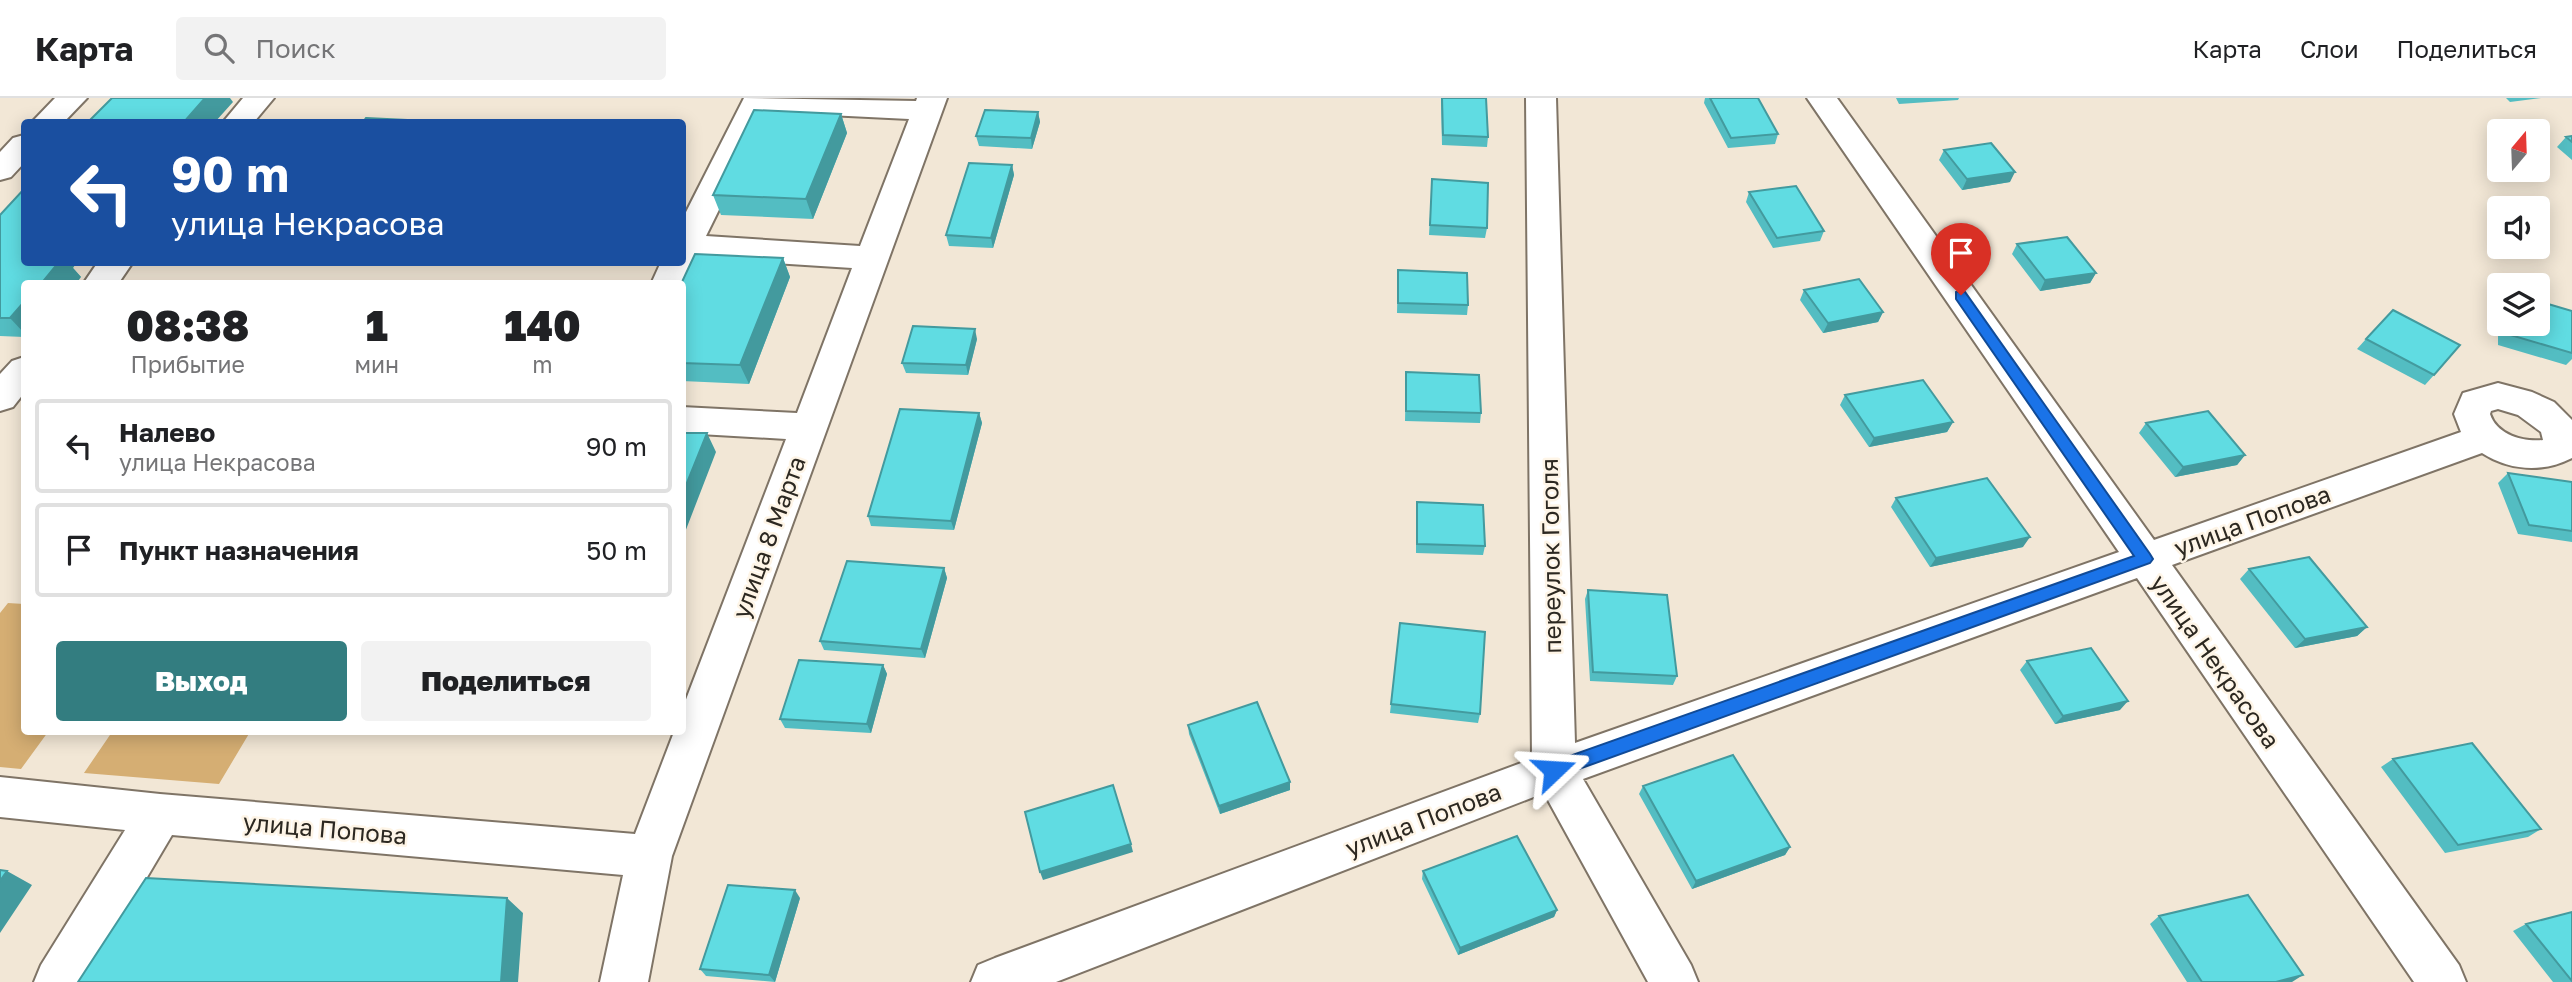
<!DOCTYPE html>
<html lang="ru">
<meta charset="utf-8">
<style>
body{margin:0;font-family:"Golos Text",sans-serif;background:#f2f2f2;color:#202124;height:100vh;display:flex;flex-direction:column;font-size:26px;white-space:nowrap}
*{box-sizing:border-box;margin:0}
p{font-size:23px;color:#757577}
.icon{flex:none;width:38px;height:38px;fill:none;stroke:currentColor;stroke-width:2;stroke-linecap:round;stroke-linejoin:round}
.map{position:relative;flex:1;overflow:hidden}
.details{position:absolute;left:21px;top:182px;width:665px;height:455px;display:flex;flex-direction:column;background:#fff;border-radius:7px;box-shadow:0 4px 18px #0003}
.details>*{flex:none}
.hud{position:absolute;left:21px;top:21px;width:665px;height:147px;border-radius:7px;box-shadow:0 4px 18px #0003;background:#1a4fa0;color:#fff;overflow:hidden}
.needle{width:46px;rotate:19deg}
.controls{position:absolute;left:2487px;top:21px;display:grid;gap:14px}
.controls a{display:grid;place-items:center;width:63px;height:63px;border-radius:7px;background:#fff;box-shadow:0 4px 18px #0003;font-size:35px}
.pin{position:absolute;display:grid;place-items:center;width:60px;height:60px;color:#fff;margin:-72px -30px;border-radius:50% 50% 50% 0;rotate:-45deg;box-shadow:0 0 7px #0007}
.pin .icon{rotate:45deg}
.me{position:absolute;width:77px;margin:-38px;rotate:70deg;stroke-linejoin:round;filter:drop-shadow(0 0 5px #0008)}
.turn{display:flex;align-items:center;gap:24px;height:147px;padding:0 35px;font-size:32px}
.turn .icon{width:91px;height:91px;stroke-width:2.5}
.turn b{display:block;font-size:49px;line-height:60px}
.eta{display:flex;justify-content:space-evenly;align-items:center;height:119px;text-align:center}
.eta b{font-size:42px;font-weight:800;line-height:49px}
.button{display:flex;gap:14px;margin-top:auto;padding:14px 35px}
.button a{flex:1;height:80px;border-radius:7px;background:#337d80;color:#fff;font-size:28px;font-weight:800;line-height:80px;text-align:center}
.button a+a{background:#f2f2f2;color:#202124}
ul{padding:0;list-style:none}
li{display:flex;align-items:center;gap:21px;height:94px;margin:0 14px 10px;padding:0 21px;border:4px solid #e0e0e0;border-radius:7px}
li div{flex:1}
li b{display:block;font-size:26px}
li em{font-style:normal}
header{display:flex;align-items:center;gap:42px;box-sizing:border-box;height:98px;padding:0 35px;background:#fff;border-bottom:2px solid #e0e0e0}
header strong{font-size:33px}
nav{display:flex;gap:38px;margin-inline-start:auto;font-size:24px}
.search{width:490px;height:63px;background:#f2f2f2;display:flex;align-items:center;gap:18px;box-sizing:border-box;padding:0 24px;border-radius:7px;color:#757577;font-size:26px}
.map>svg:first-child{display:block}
.green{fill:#d5ae73}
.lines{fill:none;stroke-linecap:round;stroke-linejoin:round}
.minor-casing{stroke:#7f7466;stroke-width:4}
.major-casing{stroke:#7f7466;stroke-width:4}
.minor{fill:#fff;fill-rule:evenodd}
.major{fill:#fff;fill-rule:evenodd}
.wall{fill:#53bdc2}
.shaded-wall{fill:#439a9e}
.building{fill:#60dce2;stroke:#439a9e;stroke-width:2}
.route{fill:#1a73e8;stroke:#114b97;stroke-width:2}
.labels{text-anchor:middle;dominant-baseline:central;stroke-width:5;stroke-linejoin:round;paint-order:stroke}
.street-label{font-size:24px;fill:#2c2821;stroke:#fef5e7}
</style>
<header>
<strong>Карта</strong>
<div class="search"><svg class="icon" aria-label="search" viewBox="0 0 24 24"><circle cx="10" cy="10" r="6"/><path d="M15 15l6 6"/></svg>Поиск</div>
<nav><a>Карта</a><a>Слои</a><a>Поделиться</a></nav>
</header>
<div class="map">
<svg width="2572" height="884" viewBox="0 0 2572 884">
<rect width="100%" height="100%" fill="#f2e7d6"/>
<path class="green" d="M8 505 24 506V634H48L21 671 0 669V515Z
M112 634H250L219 686 84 675Z"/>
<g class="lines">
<g class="minor-casing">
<path id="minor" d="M243 0H274L254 24H223Z
M744 0 916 3 917 0H947L672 758 648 884H600L623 777 172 737 85 884H34L41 867 125 732 0 719V679L160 696 635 736 674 634H682V612L786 341 682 335V309L797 315 852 170 696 160 682 188V186H651L661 164H682V122ZM767 14 909 21 860 148 706 138Z
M1526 0H1556L1575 645 2119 454 1807 0H1837L2154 442 2461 334 2454 316 2463 295 2498 285 2532 294 2554 304 2572 322V360C2543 375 2510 373 2482 355L2172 467 2459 867 2466 884H2414L2137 480 1583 681 1691 867 1698 884H1648L1544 695 1056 884H971L978 867 995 860 1532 661ZM2498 311 2518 317 2541 334 2543 342C2523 344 2497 337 2490 316L2491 313Z
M98 164H133L118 186H83Z
M24 259V295L13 309 0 313V276L12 263Z"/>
</g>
<g class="major-casing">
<path id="major" d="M55 0H87L64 24H32Z
M24 37V65L11 79 0 82V54L13 40Z"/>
</g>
<use href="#minor" class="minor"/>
<use href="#major" class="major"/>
</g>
<path class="wall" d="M1441 0H1486L1488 39 1487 49 1442 47Z
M1705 0H1758L1778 36 1775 46 1728 50 1704 5Z
M1896 0H1959L1958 2 1899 6Z
M2506 0H2541L2510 4Z
M1038 14 1040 24 1032 51 979 48 976 38Z
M841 16 847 35 813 121 721 117 713 97Z
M2572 38V62L2557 49 2566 39Z
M1944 52 2010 84 1962 92 1939 62Z
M1012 67 1014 77 993 150 949 148 946 137Z
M1432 81 1487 130 1485 140 1429 137Z
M1749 94 1824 133 1820 143 1773 150 1746 104Z
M0 117 73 170 81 179 24 186V239L0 238Z
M2017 146 2096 175 2090 185 2040 193 2012 156Z
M783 160 790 179 749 286 682 283V186Z
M1398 172 1468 207 1467 217 1397 215Z
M1804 192 1883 214 1878 224 1823 235 1800 202Z
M2499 203V226H2538L2572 213V261L2566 267 2498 247V205Z
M977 241 968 277 906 275 902 265Z
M2366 241 2434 277 2425 287 2357 251Z
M1406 274 1481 315 1480 325 1405 323Z
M1845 297 1953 324 1947 334 1869 349 1840 307Z
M979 315 982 325 954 432 871 428 868 418Z
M2146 325 2245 357 2237 367 2175 379 2139 335Z
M2508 375 2572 384V444L2518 436 2498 385Z
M1896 400 2023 449 1930 469 1891 409Z
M1417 404 1485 448 1483 457 1416 455V414Z
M944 470 947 480 925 560 824 552 820 543Z
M2249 471 2367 529 2357 538 2295 550 2240 481Z
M1588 492 1677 578 1673 587 1590 583 1585 501Z
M1400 525 1480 616 1478 625 1390 615Z
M2027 563 2120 612 2055 626 2020 572Z
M883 567 887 576 871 635 785 630 780 621Z
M1188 627 1290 692 1220 716 1189 636Z
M2393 661 2541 731 2528 739 2445 755 2381 669Z
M1643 688 1790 749 1785 757 1692 791 1639 696Z
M1423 773 1557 812 1554 819 1458 857 1422 781Z
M800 800 775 884 706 878 700 871Z
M2572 814V884H2553L2513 833 2526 826Z
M2159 818 2292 884H2187L2150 826Z"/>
<path class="shaded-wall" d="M205 0H230L233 4 215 24H184Z
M1038 14 1040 24 1032 51 1031 40Z
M841 16 847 35 813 121 806 101Z
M1012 67 1014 77 993 150 991 140Z
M2015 74 2010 84 1962 92 1967 81Z
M783 160 790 179 749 286 740 267Z
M52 164H77L73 170 81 179 76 186H41Z
M2096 175 2090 185 2040 193 2045 182Z
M24 204V235L10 220Z
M1883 214 1878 224 1823 235 1828 225Z
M975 231 977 241 968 277 966 267Z
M979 315 982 325 954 432 951 423Z
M1953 324 1947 334 1869 349 1874 340Z
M707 335 716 354 682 442V397Z
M2245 357 2237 367 2175 379 2183 369Z
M2030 439 2023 449 1930 469 1936 460Z
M944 470 947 480 925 560 921 551Z
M2367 529 2357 538 2295 550 2305 541Z
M883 567 887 576 871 635 867 626Z
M2128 603 2120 612 2055 626 2063 618Z
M1290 684V692L1220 716 1219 708Z
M1131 746 1133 754 1043 782 1040 774Z
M1790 749 1785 757 1692 791 1696 783Z
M7 773 32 787 0 835V783Z
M795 792 800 800 775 884 769 877Z
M507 800 523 815 518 884H501Z
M1557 812 1554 819 1458 857 1460 850Z
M2303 877 2292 884H2276Z"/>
<path class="building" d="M112 0H205L184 24H88Z
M1442 0H1486L1488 39 1443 37Z
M1710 0H1758L1778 36 1731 40Z
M754 12 841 16 806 101 713 97Z
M985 12 1038 14 1031 40 976 38Z
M366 20 449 24H363Z
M2572 38V44L2566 39Z
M1991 45 2015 74 1967 81 1944 52Z
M969 65 1012 67 991 140 946 137Z
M1432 81 1488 85 1487 130 1430 127Z
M1796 88 1824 133 1777 140 1749 94Z
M24 91V164H59L41 186H24V204L10 220H0V117Z
M2067 139 2096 175 2045 182 2017 146Z
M695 156 783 160 740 267 682 265V186H681Z
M1398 172 1467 175 1468 207 1398 205Z
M1859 181 1883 214 1828 225 1804 192Z
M2538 203 2572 213V255L2507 236V226H2538Z
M2393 212 2460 247 2434 277 2366 241Z
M913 228 975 231 966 267 902 265Z
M1406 274 1479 277 1481 315 1406 313Z
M1923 282 1953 324 1874 340 1845 297Z
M900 311 979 315 951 423 868 418Z
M2208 313 2245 357 2183 369 2146 325Z
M682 335H707L682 397Z
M2508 375 2572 384V433L2529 427Z
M1987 380 2030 439 1936 460 1896 400Z
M1417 404 1483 407 1485 448 1417 446Z
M2309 459 2367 529 2305 541 2249 471Z
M847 463 944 470 921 551 820 543Z
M1588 492 1667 497 1677 578 1593 574Z
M1400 525 1485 534 1480 616 1391 606Z
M2091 550 2128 603 2063 618 2027 563Z
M799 562 883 567 867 626 780 621Z
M1257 604 1290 684 1219 708 1188 627Z
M2472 645 2541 731 2458 747 2393 661Z
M1733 657 1790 749 1696 783 1643 688Z
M1113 687 1131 746 1040 774 1025 714Z
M1517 738 1557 812 1460 850 1423 773Z
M0 772 7 773 0 783Z
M146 780 507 800 501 884H78Z
M728 787 795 792 769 877 700 871Z
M2248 797 2303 877 2276 884H2202L2159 818Z
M2572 814V883L2526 826Z"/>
<path class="route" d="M1961 193 1965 194 2150 456 2153 461 2150 465 1554 680 1547 677 1545 672 1547 666 2134 458 1956 201V194Z"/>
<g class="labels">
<g class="street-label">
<text transform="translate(2252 422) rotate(-20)">улица Попова</text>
<text transform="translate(768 439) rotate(-70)">улица 8 Марта</text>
<text transform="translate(1550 458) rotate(-91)">переулок Гоголя</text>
<text transform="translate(2216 563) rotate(55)">улица Некрасова</text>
<text transform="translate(1423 721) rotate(-21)">улица Попова</text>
<text transform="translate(325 730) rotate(5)">улица Попова</text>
</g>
</g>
</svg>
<div class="controls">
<a><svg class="needle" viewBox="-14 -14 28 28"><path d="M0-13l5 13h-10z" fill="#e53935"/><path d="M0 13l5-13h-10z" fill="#757577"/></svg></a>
<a><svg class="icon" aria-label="sound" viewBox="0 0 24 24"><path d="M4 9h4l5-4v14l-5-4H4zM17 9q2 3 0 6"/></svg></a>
<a><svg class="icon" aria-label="layers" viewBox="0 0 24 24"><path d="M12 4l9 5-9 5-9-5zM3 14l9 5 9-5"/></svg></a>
</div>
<div class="pin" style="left:1961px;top:197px;background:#d93025"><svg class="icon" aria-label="arrive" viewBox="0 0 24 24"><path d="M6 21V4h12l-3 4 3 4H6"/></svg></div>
<svg class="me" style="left:1554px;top:672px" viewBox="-20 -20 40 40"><path d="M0-17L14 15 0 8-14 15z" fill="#1a73e8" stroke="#fff" stroke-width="4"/></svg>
<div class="hud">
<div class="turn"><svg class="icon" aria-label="left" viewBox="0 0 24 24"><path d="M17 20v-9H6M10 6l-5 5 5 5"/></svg><div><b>90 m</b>улица Некрасова</div></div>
</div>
<section class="details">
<div class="eta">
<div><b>08:38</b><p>Прибытие</p></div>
<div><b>1</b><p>мин</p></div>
<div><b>140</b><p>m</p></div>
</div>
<ul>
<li><svg class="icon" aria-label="left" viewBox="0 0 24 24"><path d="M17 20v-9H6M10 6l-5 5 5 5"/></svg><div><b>Налево</b><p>улица Некрасова</p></div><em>90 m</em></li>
<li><svg class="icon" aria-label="arrive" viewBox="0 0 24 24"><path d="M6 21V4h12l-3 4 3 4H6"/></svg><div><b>Пункт назначения</b></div><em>50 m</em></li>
</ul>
<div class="button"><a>Выход</a><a>Поделиться</a></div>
</section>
</div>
